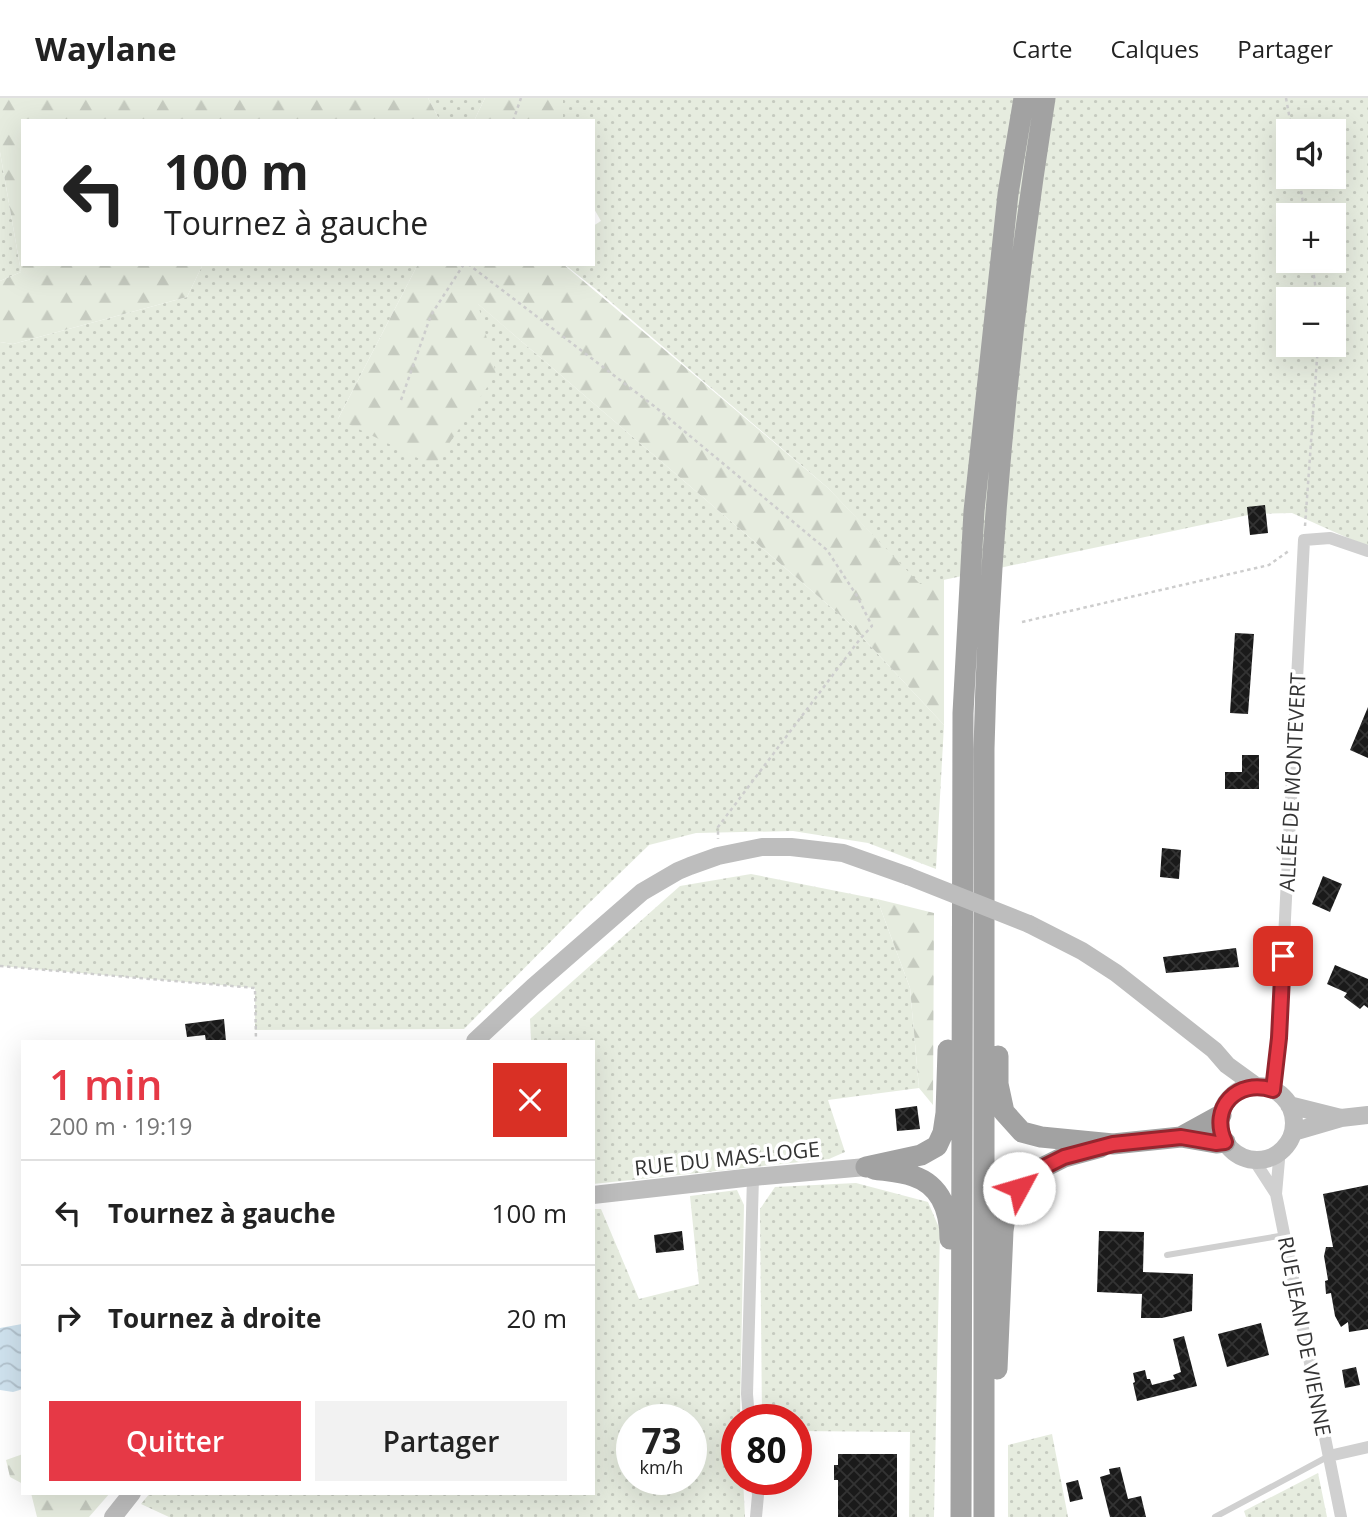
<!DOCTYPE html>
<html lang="fr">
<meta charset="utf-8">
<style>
body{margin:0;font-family:"Open Sans",sans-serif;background:#f2f2f2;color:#222;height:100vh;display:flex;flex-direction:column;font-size:26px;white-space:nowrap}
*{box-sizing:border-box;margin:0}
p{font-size:23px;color:#767676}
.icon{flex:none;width:38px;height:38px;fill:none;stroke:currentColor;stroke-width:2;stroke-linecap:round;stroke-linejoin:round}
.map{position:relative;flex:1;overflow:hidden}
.drawer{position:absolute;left:21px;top:942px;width:574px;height:455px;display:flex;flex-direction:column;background:#fff;border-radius:0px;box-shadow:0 7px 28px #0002}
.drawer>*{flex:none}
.hud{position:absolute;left:21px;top:21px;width:574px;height:147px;border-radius:0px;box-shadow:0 7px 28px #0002;background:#fff;color:#222;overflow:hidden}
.tools{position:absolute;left:1276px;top:21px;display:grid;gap:14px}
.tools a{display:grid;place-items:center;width:70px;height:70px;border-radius:0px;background:#fff;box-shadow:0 7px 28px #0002;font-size:35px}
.speed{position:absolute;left:616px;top:1306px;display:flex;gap:14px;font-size:35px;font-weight:700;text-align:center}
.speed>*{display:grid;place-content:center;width:91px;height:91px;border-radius:50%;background:#fff;box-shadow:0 7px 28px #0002;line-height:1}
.speed small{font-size:18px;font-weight:400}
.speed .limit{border:10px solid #d22;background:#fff;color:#111}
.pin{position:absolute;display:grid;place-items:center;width:60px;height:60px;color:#fff;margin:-30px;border-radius:14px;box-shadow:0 4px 10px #0006}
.me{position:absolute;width:77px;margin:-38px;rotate:51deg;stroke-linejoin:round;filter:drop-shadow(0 0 5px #0008)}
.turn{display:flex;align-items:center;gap:24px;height:147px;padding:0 28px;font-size:32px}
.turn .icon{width:91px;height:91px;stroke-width:2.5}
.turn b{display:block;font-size:49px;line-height:60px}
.round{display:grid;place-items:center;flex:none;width:74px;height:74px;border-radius:0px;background:#f2f2f2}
.headline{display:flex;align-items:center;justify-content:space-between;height:119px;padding:0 28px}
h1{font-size:42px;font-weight:600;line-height:52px;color:#e63946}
.cta{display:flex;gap:14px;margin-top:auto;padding:14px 28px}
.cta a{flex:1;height:80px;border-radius:0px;background:#e63946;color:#fff;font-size:28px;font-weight:600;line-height:80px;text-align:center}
.cta a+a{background:#f2f2f2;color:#222}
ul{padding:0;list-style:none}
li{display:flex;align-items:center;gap:21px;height:105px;padding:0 28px;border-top:2px solid #e0e0e0}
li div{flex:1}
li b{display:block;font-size:26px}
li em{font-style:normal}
header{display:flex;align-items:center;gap:42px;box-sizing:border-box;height:98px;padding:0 35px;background:#fff;border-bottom:2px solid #e0e0e0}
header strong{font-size:33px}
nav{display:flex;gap:38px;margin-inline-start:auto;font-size:24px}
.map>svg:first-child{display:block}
.grass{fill:url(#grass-dots);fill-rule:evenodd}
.forest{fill:url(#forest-firs)}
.water{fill:url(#water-waves)}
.building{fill:url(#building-cross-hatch)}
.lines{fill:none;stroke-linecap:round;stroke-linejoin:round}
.path{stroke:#cdcdcd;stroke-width:2.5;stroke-dasharray:3.5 3.5;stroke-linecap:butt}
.service{stroke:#d0d0d0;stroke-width:6}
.minor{stroke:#d0d0d0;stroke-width:12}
.secondary{stroke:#bdbdbd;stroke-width:18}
.trunk{stroke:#a2a2a2;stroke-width:21}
.secondary-bridge{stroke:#bdbdbd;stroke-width:18}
.route-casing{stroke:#96252e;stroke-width:18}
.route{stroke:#e63946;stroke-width:12}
.labels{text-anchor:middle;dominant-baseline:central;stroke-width:7;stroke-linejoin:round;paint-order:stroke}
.street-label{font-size:21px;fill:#333;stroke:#fff}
</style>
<header>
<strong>Waylane</strong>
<nav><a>Carte</a><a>Calques</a><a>Partager</a></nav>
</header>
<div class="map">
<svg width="1368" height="1419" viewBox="0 0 1368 1419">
<defs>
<pattern id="grass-dots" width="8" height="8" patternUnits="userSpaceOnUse" patternTransform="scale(1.75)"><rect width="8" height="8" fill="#e6ecdf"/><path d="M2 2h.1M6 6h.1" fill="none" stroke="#c6cbc0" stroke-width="1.8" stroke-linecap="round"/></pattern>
<pattern id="forest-firs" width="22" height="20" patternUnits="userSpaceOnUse" patternTransform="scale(1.75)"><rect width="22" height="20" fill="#e6ecdf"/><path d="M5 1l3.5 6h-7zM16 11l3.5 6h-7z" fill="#c6cbc0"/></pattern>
<pattern id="water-waves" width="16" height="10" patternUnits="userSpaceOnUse" patternTransform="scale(1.75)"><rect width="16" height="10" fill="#cfe2ee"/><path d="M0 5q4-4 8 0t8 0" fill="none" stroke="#b2c2cd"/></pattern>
<pattern id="building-cross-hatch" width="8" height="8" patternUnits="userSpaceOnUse" patternTransform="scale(1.75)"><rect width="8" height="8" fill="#1a1a1a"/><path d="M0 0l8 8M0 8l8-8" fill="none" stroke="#333"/></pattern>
</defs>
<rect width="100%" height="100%" fill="#fff"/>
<path class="grass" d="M428 0H485L474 23H440Z
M563 0H1368V449L1292 415 1253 416 920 487 828 390 598 193 564 166H593V128L601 123 593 109V23H563ZM1288 33H1334V79H1288ZM1288 117H1334V163H1288ZM1288 201H1334V247H1288Z
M0 54 21 174 0 183Z
M203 166H418L338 321 477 205 848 524 944 627 936 771 868 745 793 733 696 735 649 747 583 811 464 931 255 932V890L0 868V244L13 246 187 199Z
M751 776 877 801 910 890 919 990 828 1002 845 1054 829 1061 593 1086V943H531L530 921 680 788Z
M856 1085 928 1104 940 1132 934 1419H909L910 1334 796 1333V1321H762L760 1111 775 1089Z
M737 1092 744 1107 740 1321H737V1381H743L745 1419H169L141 1406 150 1395H593V1111H601L639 1201 699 1186 690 1098ZM691 1321V1381H632V1321Z
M1052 1336 1068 1419H1008V1347Z
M1318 1375 1327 1419H1246L1244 1413Z"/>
<path class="forest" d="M0 0H428L440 23H23V166H203L187 199 13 246 0 244V183L21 174 0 54Z
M485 0H563V23H474Z
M418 166H563L828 390 920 486 944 481V627L848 524 478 206 496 276 434 368 338 321Z
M877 801 934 815 933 1007 919 990 910 890Z
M23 1356V1386L10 1379 6 1362Z
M31 1395H110L89 1419H37Z"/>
<path class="water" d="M22 1226 23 1291 13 1294 0 1292V1230Z"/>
<path class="building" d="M1265 407 1268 435 1250 437 1247 409Z
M1235 535 1254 536 1248 616 1230 615Z
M1368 609V660L1350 652Z
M1242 657H1259V691H1225V674H1242Z
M1162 750 1181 752 1179 781 1160 779Z
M1323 778 1342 786 1330 814 1312 806Z
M1236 850 1239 869 1166 875 1163 859Z
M1335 867 1368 881V910L1364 907 1360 911 1344 899 1347 895 1327 886Z
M224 921 226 943H206L205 937 187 939 185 926Z
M917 1008 920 1031 897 1033 895 1011Z
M1368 1087V1231L1349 1234 1348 1224 1341 1229 1335 1218 1331 1195 1326 1196 1325 1183 1328 1182 1324 1158 1326 1149H1333L1323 1096Z
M682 1133 684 1152 656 1155 654 1137Z
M1099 1133 1144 1134 1143 1174 1193 1176 1192 1213 1162 1220H1141L1142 1196 1097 1194Z
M1261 1225 1269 1257 1227 1269 1218 1236Z
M1184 1238 1197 1288 1137 1303 1133 1285 1135 1284 1133 1275 1145 1272 1147 1281H1150L1152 1287 1175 1281 1173 1277 1181 1274 1173 1241Z
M1356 1269 1360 1287 1345 1290 1342 1272Z
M838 1356H897V1419H838V1382H834V1367H838Z
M1120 1369 1128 1401 1141 1398 1146 1419H1110L1100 1379 1110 1376 1109 1371Z
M1078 1382 1083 1401 1070 1404 1066 1385Z"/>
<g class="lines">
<path class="path" d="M1286 0 1292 33
M513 23 521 0
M1299 79 1305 117
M1312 163 1317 201
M468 166 654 308 827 452 857 498 872 528 860 541 718 729V741
M401 302 431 217 464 166
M1305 428 1318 247
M1022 524 1269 467 1290 452
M0 868 255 890 256 943"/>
<path class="service" d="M1167 1157 1285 1137
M1215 1419 1329 1358"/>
<path class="minor" d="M1273 992 1279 940 1304 442 1330 440 1368 453
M1278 1056 1279 1062 1276 1096 1341 1419
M1254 1062 1276 1096
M749 1321 747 1296 753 1079
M1329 1358 1368 1349
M756 1419 758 1397 756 1381"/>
<path class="secondary" d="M1029 826 1082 853 1116 875 1214 952 1227 967 1256 988
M475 943 533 889 642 794 678 773 690 768 718 758 762 749H791L843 755 908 778
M1220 1025a37 37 0 1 1 74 0a37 37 0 1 1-74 0Z
M1289 1007 1341 1020
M1293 1034 1341 1020 1368 1017
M593 1097 753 1079 866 1069
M113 1419 132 1395"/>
<path class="trunk" d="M998 958V986L1004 1014 1022 1034 1041 1039 1113 1046 1181 1039 1216 1045 1225 1044
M1181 1039 1221 1017
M866 1069 921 1057 937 1048 943 1035 946 1015 948 952
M874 1071C887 1073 901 1074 913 1078 941 1087 950 1114 950 1141
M997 1271 1003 1133 1007 1106 1019 1090 1038 1072 1064 1059 1101 1049
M961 1419 963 615 974 413 1008 96 1024 0
M984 1419V651C989 432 1011 216 1045 0"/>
<path class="secondary-bridge" d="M908 778 1029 826"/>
</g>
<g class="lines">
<g class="route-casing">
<path id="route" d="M1019 1090 1038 1072 1064 1059 1113 1046 1181 1039 1216 1045 1225 1044C1209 1010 1237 980 1273 992L1279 940 1283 858"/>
</g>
<use href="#route" class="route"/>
</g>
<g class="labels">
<g class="street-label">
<text transform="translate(1292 684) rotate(-87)">ALLÉE DE MONTEVERT</text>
<text transform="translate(727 1060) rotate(-6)">RUE DU MAS-LOGE</text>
<text transform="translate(1305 1238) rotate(79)">RUE JEAN DE VIENNE</text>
</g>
</g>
</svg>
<div class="tools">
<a><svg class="icon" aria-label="sound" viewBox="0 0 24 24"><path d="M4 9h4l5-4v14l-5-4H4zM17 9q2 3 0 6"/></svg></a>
<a>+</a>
<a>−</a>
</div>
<div class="speed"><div>73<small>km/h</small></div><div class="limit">80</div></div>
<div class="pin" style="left:1283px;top:858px;background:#d93025"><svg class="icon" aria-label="arrive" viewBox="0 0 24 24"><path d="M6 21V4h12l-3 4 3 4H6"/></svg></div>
<svg class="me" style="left:1019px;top:1090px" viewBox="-20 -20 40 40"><circle r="19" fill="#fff"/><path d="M0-13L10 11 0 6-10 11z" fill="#e63946"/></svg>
<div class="hud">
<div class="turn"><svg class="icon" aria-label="left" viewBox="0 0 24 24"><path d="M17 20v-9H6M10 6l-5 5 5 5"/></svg><div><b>100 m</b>Tournez à gauche</div></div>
</div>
<section class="drawer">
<div class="headline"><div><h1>1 min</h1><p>200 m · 19:19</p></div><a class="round" style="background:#d93025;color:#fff"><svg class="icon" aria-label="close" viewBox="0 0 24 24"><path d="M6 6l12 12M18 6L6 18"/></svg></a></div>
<ul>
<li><svg class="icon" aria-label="left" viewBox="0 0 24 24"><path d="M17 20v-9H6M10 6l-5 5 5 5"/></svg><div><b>Tournez à gauche</b></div><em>100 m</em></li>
<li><svg class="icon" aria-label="right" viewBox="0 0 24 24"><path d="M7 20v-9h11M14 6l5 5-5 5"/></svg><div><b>Tournez à droite</b></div><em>20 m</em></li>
</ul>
<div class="cta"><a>Quitter</a><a>Partager</a></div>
</section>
</div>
